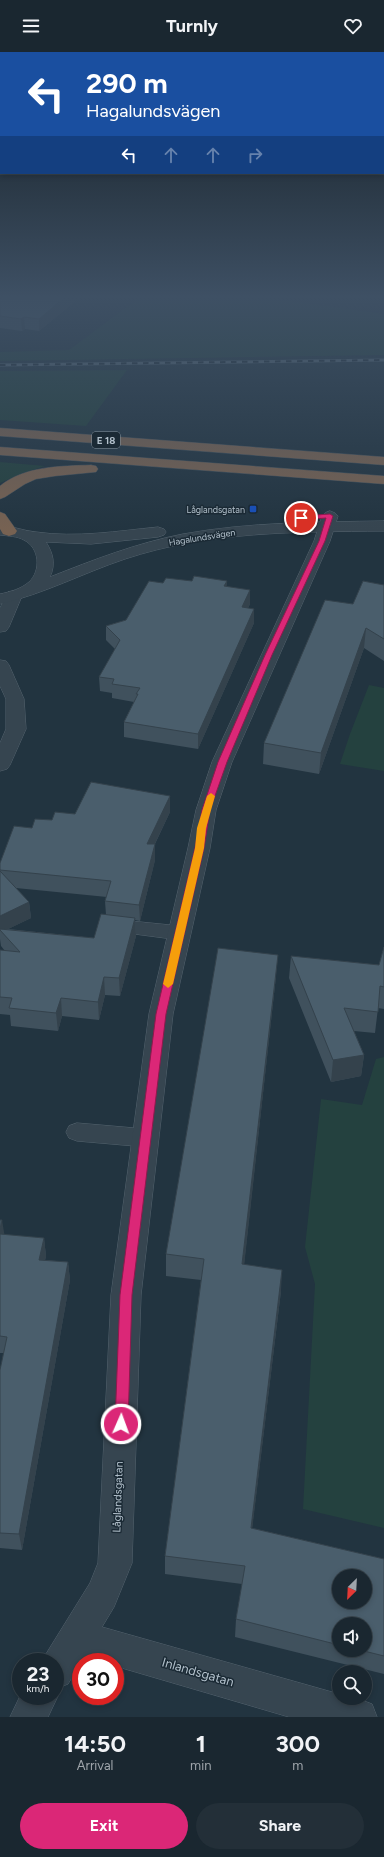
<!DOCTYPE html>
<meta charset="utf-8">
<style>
body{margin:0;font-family:Figtree,sans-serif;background:#232f38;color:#f1f3f6;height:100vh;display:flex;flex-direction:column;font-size:15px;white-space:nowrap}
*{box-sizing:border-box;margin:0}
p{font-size:13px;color:#9fa5ab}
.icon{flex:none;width:22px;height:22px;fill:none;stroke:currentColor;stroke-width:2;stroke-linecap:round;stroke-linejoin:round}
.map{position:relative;height:1665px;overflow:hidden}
.drawer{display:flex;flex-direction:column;background:#1a2730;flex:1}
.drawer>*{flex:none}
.top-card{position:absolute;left:0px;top:0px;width:384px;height:122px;box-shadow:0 2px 6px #0003,0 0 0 1px #38444c;background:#1a4fa0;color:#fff;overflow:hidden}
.needle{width:26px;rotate:204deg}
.tools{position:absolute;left:332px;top:1517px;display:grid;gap:8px}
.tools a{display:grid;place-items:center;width:40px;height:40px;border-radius:50%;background:#1a2730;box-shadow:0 2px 6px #0003,0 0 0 1px #38444c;font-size:20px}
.speed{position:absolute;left:12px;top:1601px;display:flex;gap:8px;font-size:20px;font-weight:700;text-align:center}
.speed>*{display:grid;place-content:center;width:52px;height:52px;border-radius:50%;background:#1a2730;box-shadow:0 2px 6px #0003,0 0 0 1px #38444c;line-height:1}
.speed small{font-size:10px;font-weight:400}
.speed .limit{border:6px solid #d22;background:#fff;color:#111}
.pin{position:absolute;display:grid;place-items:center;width:34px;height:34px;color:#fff;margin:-17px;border:2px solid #fff;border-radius:50%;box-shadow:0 1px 4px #0007}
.me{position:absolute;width:44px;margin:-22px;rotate:2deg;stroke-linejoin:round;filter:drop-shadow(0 0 3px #0008)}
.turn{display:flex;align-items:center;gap:14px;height:84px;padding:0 20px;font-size:18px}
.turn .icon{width:52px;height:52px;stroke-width:2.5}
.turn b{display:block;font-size:28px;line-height:34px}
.lanes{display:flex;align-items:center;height:38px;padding:0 20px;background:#0003;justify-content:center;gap:20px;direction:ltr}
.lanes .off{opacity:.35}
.eta{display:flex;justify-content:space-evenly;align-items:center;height:68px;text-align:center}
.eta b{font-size:24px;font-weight:700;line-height:28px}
.action{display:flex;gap:8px;margin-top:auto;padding:8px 20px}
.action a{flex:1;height:46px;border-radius:24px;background:#db2777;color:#fff;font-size:16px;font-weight:700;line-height:46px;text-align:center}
.action a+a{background:#232f38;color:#f1f3f6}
header{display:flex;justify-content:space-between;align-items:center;height:52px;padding:0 20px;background:#1a2730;font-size:18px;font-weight:700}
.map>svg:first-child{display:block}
.green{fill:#24413f}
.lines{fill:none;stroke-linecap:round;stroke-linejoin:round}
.service-casing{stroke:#54636e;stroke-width:1}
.minor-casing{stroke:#54636e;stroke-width:1}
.tertiary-casing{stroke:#54636e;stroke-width:1}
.motorway-casing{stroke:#41505b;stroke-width:1}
.service{fill:#364550;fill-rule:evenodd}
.minor{fill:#364550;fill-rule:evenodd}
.tertiary{fill:#364550;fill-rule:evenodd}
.motorway{fill:#776252;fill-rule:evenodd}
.rail-casing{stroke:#586a77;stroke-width:3}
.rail{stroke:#1b2a35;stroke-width:2;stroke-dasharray:5.5;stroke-linecap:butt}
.wall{fill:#40515d;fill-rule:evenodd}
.shaded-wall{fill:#34424c}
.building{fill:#4a5e6c;stroke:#34424c;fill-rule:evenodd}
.route{fill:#db2777;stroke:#8e194d}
.slow{fill:#f59e0b}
.transit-dot{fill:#1a4fb4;stroke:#1b2a35;stroke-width:1.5}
.labels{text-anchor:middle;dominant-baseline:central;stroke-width:3;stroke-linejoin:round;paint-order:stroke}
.far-poi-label{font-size:9px;fill:#b2c0cb;stroke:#1b2a35;text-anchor:end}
.far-street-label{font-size:9px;fill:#b2c0cb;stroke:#1b2a35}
.shield{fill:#1b2a35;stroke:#85939e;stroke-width:1}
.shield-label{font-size:10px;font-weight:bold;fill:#b2c0cb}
.street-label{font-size:11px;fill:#b2c0cb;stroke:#1b2a35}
.near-street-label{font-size:13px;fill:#b2c0cb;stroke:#1b2a35}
</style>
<header><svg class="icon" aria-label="menu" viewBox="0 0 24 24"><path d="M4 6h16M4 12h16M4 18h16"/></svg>Turnly<svg class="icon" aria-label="heart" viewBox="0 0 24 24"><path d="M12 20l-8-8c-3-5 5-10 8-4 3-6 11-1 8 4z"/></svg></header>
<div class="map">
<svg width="384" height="1665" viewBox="0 0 384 1665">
<rect width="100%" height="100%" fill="#223440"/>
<path class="green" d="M139 246H269L384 262V303L0 309V300L69 298Z
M127 318 86 374 0 368V319Z
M0 410 45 414 23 421 0 431Z
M369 633 384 636V719L340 712 350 682Z
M384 1005V1476L303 1457 315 1232 305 1195 321 1047 362 1053 376 1007Z"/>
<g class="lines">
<g class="service-casing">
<path id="service" d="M111 867 180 874 187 876 189 881 187 886 180 888 104 878 102 873 104 868Z
M77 1071 146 1077 154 1080 157 1086 154 1092 146 1095 77 1089 69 1086 66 1080 69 1074Z"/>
</g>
<g class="minor-casing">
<path id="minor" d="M330 459 335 461 338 464 330 489 232 710 216 758 210 796 173 962 141 1243 132 1511 114 1555 102 1575 339 1642V1646H356L372 1652 377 1665H289L115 1614V1610H102L84 1605 68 1632 55 1637 58 1644 48 1665H10L21 1642V1644H55V1610H41L90 1531 98 1511 111 1243 149 962 188 796 196 758 212 710 314 489 322 464 325 461Z
M14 539 20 540 22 544 9 575 6 579 0 580V556L8 540Z
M0 608 6 609 9 613 24 647 26 677 10 713 7 717 0 719V691L6 677V647L0 634Z"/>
</g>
<g class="tertiary-casing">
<path id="tertiary" d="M384 469V479C297 480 209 479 125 507 83 521 44 542 0 552V542C10 540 21 537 29 530 41 519 40 496 24 488 17 484 8 484 0 483V473C12 474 24 479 36 480 76 486 118 479 158 475L164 477 166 480 164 483 158 485 91 492 46 490C53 501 56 512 50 525 93 508 137 491 183 482 250 470 317 470 384 469Z"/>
</g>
<g class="motorway-casing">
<path id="motorway" d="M0 376 384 405V413L0 384Z
M0 395 384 424V432L0 403Z
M91 413 96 414 98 417 96 420 55 424 36 427 25 432 5 445 0 447V434C24 414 61 414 91 413Z
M0 460 5 462 17 479 15 482 9 484 3 482 0 477Z"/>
</g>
<use href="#service" class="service"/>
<use href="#minor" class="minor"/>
<use href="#tertiary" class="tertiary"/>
<use href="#motorway" class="motorway"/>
<g class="rail-casing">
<path id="rail" d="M0 313 384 308"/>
</g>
<use href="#rail" class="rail"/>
</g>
<path class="wall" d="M0 246H79L39 279 25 277 22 279 0 276Z
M227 529 226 535 250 538V552L248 556 254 557V571L198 697 124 685V670L134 650 112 646V641L100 639 99 625 115 597 106 588V574L126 568 163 531Z
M384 533V609L364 596 319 722 263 712 264 691 353 552Z
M170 744V760L155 792V808L140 869 135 868 136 884 120 944 105 943 99 968 62 964 58 979 11 974 10 963 0 962V898L5 899 1 894 0 887V811L32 776 52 768 75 762ZM16 836 107 845 105 849 106 863 94 886 8 877 31 866 29 850Z
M384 895V957L378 956 375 981 354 979 364 1003 361 1024 331 1030 289 926 291 904 379 913Z
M276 924 244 1212 281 1239 252 1476 384 1507V1622L235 1585 236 1567 242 1532 165 1522V1504L201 1228 166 1224V1202ZM339 1572 365 1598H339Z
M0 1168 4 1183 44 1186 46 1204 45 1208 68 1210 70 1228 22 1498 0 1496V1318L4 1301H0Z"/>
<path class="shaded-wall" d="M64 246H79L39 279V267Z
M24 265 25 277 22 279 21 267Z
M227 529 226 542 224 534Z
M250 538V552L242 569V555Z
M254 557V571L198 697V682Z
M366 576 364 596 319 722 321 701Z
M170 744V760L147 808V792Z
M155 792V808L140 869 139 853Z
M29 850 31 866 2 880 0 878V864Z
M135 866 136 884 120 944 119 926Z
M278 903 276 924 242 1233V1212Z
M104 925 105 943 99 968 98 950Z
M61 946 62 964 58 979 56 961Z
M364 1003 361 1024 331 1030 333 1008Z
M2 1168 5 1186 0 1189V1177Z
M44 1186 46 1204 42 1225 39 1208Z
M68 1210 70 1228 22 1498 19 1482Z
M282 1218 281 1239 250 1495 251 1476Z"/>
<path class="building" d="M0 246H64L39 267 24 265 21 267 0 264Z
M194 524 227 529 224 534 250 538 242 555 254 557 198 682 124 670 138 642H136L140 636 112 632 114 627 99 625 120 588 106 574 126 568 149 529 163 531 166 526 192 529Z
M363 529 384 533V587L366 576 321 701 264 691 325 548 353 552Z
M91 730 170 744 147 792H155L139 853 105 849 111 829 0 818V811L14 774 32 776 35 767 52 768 55 760 75 762Z
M0 819 29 850 0 864Z
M101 862 135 866 119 926 104 925 98 950 61 946 56 961 9 956 12 946 0 945V898L20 900 0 878V877L94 886Z
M384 895V935L380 934 378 960 344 956 364 1003 333 1008 291 904 379 913Z
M218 896 278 903 242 1212 282 1218 251 1476 384 1507V1604L360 1598H365V1572H339V1593L236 1567 245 1514 165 1504 204 1207 166 1202ZM339 1524H365V1550H339Z
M0 1168H2L0 1177Z
M0 1182 44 1186 39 1208 68 1210 19 1482 0 1481V1318L7 1285 0 1284Z"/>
<linearGradient id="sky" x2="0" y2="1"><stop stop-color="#131d23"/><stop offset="0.51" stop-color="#3e5064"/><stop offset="1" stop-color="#3e5064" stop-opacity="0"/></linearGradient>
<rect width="384" height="480" fill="url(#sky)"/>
<path class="route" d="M330 462 333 464 325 489 272 603 227 710 210 758 204 796 166 962 132 1243 128 1372 126 1376 121 1378 117 1376 115 1372 120 1243 156 962 195 796 202 758 218 710 265 603 319 489 326 466 301 468 297 466 301 464Z"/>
<path class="slow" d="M211 741 215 744 206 776 204 796 173 932 168 936 163 932 195 796 197 776 207 744Z"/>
<rect class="transit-dot" x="249" y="453" width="8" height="8" rx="2"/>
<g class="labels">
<g class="far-poi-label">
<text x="245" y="457">Låglandsgatan</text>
</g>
<g class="far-street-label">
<text transform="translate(202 485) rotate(-9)">Hagalundsvägen</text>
</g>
<rect class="shield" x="92" y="380" width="28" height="16" rx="3"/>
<g class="shield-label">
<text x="106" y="388">E 18</text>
</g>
<g class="street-label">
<text transform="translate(118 1445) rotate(-88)">Låglandsgatan</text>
</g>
<g class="near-street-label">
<text transform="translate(198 1620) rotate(16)">Inlandsgatan</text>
</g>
</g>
</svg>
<div class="tools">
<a><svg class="needle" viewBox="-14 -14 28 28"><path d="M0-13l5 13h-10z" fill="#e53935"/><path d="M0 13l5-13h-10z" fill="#9fa5ab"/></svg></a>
<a><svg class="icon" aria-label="sound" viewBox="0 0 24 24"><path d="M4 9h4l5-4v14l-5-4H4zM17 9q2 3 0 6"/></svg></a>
<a><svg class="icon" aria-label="search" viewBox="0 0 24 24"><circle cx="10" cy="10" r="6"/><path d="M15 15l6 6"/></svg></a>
</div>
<div class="speed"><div>23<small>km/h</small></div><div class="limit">30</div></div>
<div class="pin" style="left:301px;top:466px;background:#d93025"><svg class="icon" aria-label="arrive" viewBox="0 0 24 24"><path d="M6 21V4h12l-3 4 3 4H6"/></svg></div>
<svg class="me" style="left:121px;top:1372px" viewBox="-20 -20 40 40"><circle r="17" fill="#db2777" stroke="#fff" stroke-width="3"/><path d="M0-11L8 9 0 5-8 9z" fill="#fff"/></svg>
<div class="top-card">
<div class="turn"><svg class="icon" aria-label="left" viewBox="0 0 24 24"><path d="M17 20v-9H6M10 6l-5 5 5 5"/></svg><div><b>290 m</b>Hagalundsvägen</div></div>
<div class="lanes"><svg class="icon" aria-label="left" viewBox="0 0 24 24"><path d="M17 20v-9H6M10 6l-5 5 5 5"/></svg><svg class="icon off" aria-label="ahead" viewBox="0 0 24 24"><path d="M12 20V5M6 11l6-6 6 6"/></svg><svg class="icon off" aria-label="ahead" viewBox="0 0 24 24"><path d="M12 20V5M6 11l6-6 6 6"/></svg><svg class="icon off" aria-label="right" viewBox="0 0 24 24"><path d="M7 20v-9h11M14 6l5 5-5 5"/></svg></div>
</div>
</div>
<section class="drawer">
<div class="eta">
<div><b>14:50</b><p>Arrival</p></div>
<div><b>1</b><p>min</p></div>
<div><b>300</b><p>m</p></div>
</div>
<div class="action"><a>Exit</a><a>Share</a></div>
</section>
